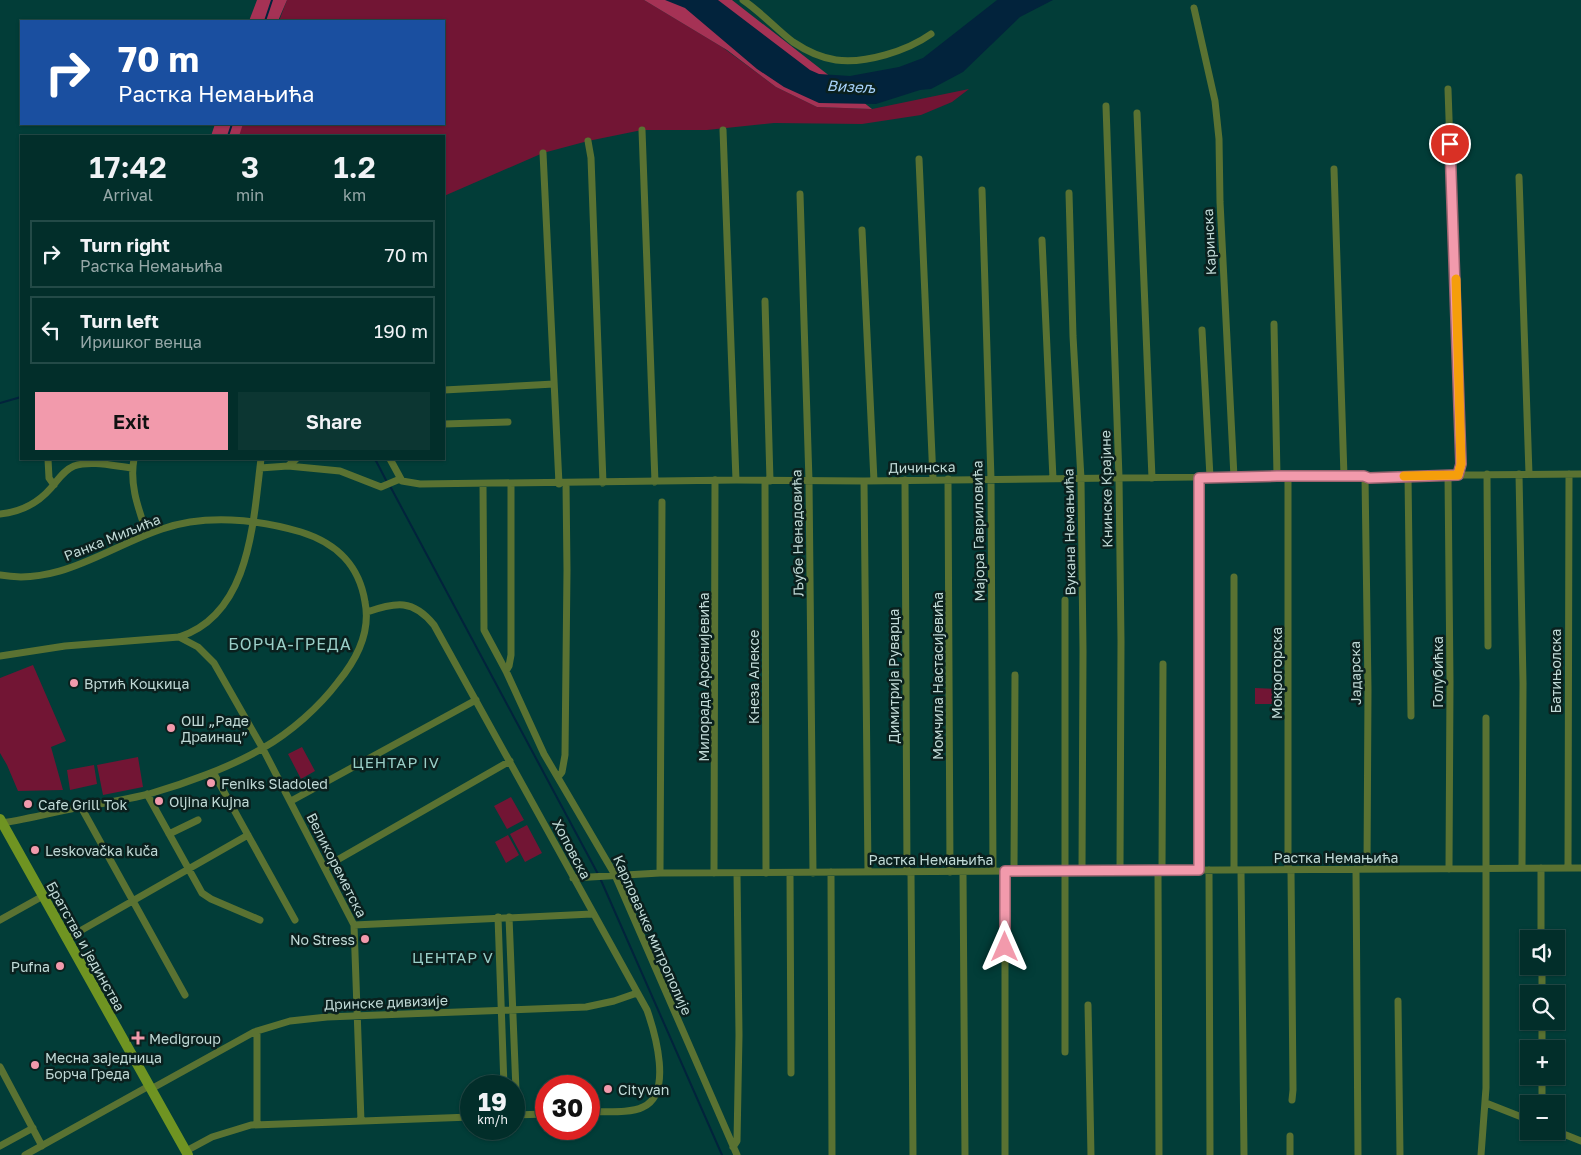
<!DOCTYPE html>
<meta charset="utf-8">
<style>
body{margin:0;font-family:"Golos Text",sans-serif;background:#0c3632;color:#f1f3f6;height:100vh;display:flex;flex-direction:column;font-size:19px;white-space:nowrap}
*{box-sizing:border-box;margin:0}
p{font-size:16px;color:#96a8a8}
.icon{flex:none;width:28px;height:28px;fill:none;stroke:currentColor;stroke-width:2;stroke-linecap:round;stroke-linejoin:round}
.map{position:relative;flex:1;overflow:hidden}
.drawer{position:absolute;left:20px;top:135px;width:425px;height:325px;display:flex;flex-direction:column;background:#022e2a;border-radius:0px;box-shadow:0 1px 4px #0004,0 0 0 1px #234a47}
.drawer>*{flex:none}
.banner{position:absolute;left:20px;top:20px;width:425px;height:105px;border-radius:0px;box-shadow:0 1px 4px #0004,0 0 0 1px #234a47;background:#1a4fa0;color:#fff;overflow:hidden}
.fabs{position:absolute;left:1520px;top:930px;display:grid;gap:10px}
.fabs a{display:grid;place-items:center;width:45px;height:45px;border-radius:0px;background:#022e2a;box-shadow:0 1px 4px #0004,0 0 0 1px #234a47;font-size:25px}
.speed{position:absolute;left:460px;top:1075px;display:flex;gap:10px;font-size:25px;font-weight:700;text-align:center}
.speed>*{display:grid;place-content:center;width:65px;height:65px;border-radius:50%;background:#022e2a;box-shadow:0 1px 4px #0004,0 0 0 1px #234a47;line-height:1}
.speed small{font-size:12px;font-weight:400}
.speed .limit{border:8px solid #d22;background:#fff;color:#111}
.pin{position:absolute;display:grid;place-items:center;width:42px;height:42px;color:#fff;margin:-21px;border:2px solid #fff;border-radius:50%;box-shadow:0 1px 5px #0007}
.me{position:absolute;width:55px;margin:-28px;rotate:0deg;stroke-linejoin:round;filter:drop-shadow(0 0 4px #0008)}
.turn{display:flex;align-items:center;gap:18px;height:105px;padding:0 15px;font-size:22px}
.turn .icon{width:65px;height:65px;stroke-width:2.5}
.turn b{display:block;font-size:35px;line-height:42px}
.eta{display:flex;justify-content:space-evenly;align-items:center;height:85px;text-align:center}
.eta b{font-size:30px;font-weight:600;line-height:35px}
.button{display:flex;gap:10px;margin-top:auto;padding:10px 15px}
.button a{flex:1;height:58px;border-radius:0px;background:#f29aac;color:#111;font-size:20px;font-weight:600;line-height:58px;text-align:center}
.button a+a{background:#0c3632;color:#f1f3f6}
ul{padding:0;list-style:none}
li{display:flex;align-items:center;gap:15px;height:68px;margin:0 10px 8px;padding:0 5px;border:2px solid #234a47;border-radius:0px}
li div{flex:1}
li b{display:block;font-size:19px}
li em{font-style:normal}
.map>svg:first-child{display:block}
.green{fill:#721534}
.forest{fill:#a53255}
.water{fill:#02233c}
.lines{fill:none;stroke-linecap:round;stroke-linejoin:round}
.stream{stroke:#02233c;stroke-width:2}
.street{stroke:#5a7232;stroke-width:7}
.secondary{stroke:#6f9422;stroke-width:10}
.route-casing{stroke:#9d6470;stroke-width:12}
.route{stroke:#f29aac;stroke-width:9}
.slow{stroke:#f59e0b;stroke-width:9}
.poi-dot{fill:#f29aac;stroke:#0a201e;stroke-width:2}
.labels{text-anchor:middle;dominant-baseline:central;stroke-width:5;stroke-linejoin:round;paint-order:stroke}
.street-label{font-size:14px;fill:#c0d9d6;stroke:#0a201e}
.poi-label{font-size:14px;fill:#c0d9d6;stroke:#0a201e;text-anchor:start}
.water-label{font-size:15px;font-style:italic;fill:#a6d1f9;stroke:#0a201e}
.neighbourhood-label{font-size:15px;letter-spacing:1px;fill:#9acfc8;stroke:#0a201e}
.quarter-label{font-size:16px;letter-spacing:1px;fill:#9acfc8;stroke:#0a201e}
</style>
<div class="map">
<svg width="1581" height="1155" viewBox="0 0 1581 1155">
<rect width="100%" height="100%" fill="#023d38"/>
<path class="green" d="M287 0H644L722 47 776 87 817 107 872 109 969 89 952 102 921 115 862 124 774 123 707 130H642L588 141 543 153 444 196V136H238L243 124H444V21H279Z
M33 665 66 741 51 747 63 790 18 791 7 765 0 753V678Z
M1255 688 1282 689 1281 704H1255Z
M302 747 315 771 301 779 288 754Z
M138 757 143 787 103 795 97 765Z
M94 765 97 784 70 790 67 770Z
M511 797 524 820 507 829 494 806Z
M527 825 542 853 525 862 510 834Z
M508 835 519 855 506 863 495 842Z"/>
<path class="forest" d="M257 0H287L278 21H249Z
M644 0H732L872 109 817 107 776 87 727 50Z
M215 124H243L239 136H211Z"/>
<path class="water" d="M665 0H718L810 70 819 74 850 76 899 67 923 58 997 0H1053L1020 17 963 72 931 89 920 90 876 104 819 103 784 87 757 69 685 8Z"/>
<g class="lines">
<path class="stream" d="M265 21 272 0
M228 136 232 124
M0 403 21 397
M375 459 387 482
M390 486 598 874
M600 878 722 1155"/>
<path class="street" d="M743 0C761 12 776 29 793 42 805 50 822 58 836 60 865 64 907 51 931 34
M1194 8 1215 101 1219 139 1220 202 1234 477
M1448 89 1461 464 1458 475
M1106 106 1119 477 1121 641 1120 871
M1137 113 1152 478
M642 130 655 482
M723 130 736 480
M588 141 591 158 603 483
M543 153 559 484
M919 159 933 479
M1334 169 1344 476
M1519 177 1529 474
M982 190 991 479 993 871
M1069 193 1073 336 1081 479 1083 651 1082 871
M800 194 809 481 813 873
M862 230 874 481
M1042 240 1053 479
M765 301 770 481
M1274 324 1277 476
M1202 330 1210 477
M444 390 554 384
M444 424 508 422
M48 459 49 478 54 485
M134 459C129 485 139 510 147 534
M390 459 402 481 420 484 736 480 864 481 1277 476 1369 478 1448 475 1581 474
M288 466 340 471 381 487 400 479
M260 468 288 466 296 459
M1487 474 1488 646
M1519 474 1523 683 1522 868
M1408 475 1411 716
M1448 475 1450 682 1449 869
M1365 476 1368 690 1367 869
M1199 478V870
M948 479 950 872
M905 480 907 872
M765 481 766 873
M864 481 868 872
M483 484 484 630 506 671 544 754 615 875 737 1155
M0 514C20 512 38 503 51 488 58 480 64 470 74 466 91 460 114 466 132 468
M0 575C60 586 108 547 162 529 205 514 257 519 301 532 336 543 359 564 365 602 371 632 357 659 338 682 319 707 291 732 263 748 231 767 184 784 149 794 125 800 100 804 75 808 51 813 27 819 2 823
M1234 577V870
M1065 600V1052
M367 612C396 602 413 599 434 625L647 1010C655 1033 673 1094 643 1107 629 1114 604 1111 589 1112
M179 637 198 647 214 663 263 749 354 925 361 1121
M0 656 65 646 179 637C251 614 253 521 261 459
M506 671 509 666 511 655V484
M213 772 295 920
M558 777 562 772 565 755 567 570 566 483
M147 794 202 893 211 899 260 920
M291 801 476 700
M81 807 185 995
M169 834 198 820
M325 867 510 761
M1541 868V939
M1568 868 1569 474
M1356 869 1358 1155
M1158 870 1159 1155
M1162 870 1163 664
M1209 870 1210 1155
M1241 870 1244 1155
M1288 870V476
M1291 870 1293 1090 1292 1100
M1005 871V1155
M1014 871 1015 675
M831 872 832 1155
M911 872 913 1155
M963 872 965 1155
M660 873 662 502
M714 873 715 480
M790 873 791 1073
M573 878 660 873 1581 868
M498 917 504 1086
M509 917 517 1115
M0 920 43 896
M354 925 592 914
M66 939 248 835
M1542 966V994
M1398 1001 1400 1155
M1088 1005 1091 1155
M1542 1021V1049
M257 1031V1124
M0 1067 42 1146
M1542 1076V1104
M151 1089 254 1032 290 1021 327 1017 586 1007 614 1001 637 993
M1486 1103 1529 1120
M514 1115 546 1114
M1556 1131 1581 1141
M1290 1136V1155
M0 1146 33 1128
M733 1147 737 1141 739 1035 737 873
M186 1151 212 1137 251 1125 471 1117
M25 1155 149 1086
M1481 1155 1486 1088V718"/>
<path class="secondary" d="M0 819 188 1155"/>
</g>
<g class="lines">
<g class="route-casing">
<path id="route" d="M1005 947V871L1199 870V478L1277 476H1364L1369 478 1458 475 1461 464 1450 144"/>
</g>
<use href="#route" class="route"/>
<path class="slow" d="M1404 476 1458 475 1461 464 1456 279"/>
</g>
<g class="poi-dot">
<circle cx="74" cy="683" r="5"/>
<circle cx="171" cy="728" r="5"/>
<circle cx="211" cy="783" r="5"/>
<circle cx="159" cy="801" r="5"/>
<circle cx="28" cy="804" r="5"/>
<circle cx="35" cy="850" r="5"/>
<circle cx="365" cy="939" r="5"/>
<circle cx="60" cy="966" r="5"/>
<path d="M135.5 1030.5h5v5h5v5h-5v5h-5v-5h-5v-5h5z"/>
<circle cx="35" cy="1065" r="5"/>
<circle cx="608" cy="1089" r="5"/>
</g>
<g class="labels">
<g class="street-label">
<text transform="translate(1209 242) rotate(-93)">Каринска</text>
<text transform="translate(922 467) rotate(-1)">Дичинска</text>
<text transform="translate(1106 489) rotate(-91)">Книнске Крајине</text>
<text transform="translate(978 531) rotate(-91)">Мајора Гавриловића</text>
<text transform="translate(1069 532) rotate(-91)">Вукана Немањића</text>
<text transform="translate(797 533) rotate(-91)">Љубе Ненадовића</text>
<text transform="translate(112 537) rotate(-22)">Ранка Миљића</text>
<text transform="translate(1555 671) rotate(-90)">Батињолска</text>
<text transform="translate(1437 672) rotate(-90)">Голубићка</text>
<text transform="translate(1276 673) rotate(-90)">Мокрогорска</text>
<text transform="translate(1355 673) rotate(-91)">Јадарска</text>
<text transform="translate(893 676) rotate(-90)">Димитрија Руварца</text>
<text transform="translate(937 676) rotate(-90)">Момчила Настасијевића</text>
<text transform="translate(703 677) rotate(-90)">Милорада Арсенијевића</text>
<text transform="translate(753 677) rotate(-90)">Кнеза Алексе</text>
<text transform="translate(572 849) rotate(62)">Хоповска</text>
<text x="1336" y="857">Растка Немањића</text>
<text x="931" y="859">Растка Немањића</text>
<text transform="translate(337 865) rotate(63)">Великореметска</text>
<text transform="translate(653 935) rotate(66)">Карловачке митрополије</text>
<text transform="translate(86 946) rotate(61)">Братства и јединства</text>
<text transform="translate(386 1002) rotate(-2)">Дринске дивизије</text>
</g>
<g class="poi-label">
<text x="84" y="683">Вртић Коцкица</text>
<text x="181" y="720">ОШ „Раде<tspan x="181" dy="16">Драинац”</tspan></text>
<text x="221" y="783">Feniks Sladoled</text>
<text x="169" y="801">Oljina Kujna</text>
<text x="38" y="804">Cafe Grill Tok</text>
<text x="45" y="850">Leskovačka kuča</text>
<text x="355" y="939" text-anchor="end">No Stress</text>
<text x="50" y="966" text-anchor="end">Pufna</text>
<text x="149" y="1038">Medigroup</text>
<text x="45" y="1057">Месна заједница<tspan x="45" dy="16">Борча Греда</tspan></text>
<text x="618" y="1089">Cityvan</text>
</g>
<g class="water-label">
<text transform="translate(851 86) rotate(3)">Визељ</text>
</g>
<g class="neighbourhood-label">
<text x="396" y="762">ЦЕНТАР IV</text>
<text x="453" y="957">ЦЕНТАР V</text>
</g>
<g class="quarter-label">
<text x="290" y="644">БОРЧА-ГРЕДА</text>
</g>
</g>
</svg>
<div class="fabs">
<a><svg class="icon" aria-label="sound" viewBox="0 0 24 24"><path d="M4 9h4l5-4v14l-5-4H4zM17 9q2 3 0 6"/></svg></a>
<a><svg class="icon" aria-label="search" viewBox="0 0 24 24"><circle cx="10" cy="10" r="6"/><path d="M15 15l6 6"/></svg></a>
<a>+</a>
<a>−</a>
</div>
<div class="speed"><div>19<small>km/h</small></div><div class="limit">30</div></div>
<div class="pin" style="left:1450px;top:144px;background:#d93025"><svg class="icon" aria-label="arrive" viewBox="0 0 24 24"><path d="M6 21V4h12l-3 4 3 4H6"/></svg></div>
<svg class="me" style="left:1005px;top:947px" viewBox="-20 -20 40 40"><path d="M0-17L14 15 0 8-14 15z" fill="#f29aac" stroke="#fff" stroke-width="4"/></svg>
<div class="banner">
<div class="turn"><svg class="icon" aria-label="right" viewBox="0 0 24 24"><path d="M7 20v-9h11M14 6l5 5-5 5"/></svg><div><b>70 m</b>Растка Немањића</div></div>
</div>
<section class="drawer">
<div class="eta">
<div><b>17:42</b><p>Arrival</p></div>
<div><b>3</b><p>min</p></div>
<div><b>1.2</b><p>km</p></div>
</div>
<ul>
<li><svg class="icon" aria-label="right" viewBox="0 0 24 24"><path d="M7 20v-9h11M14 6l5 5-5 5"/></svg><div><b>Turn right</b><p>Растка Немањића</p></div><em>70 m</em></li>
<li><svg class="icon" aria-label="left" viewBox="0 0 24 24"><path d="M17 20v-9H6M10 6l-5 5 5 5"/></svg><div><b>Turn left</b><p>Иришког венца</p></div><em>190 m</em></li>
</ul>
<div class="button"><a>Exit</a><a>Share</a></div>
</section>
</div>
